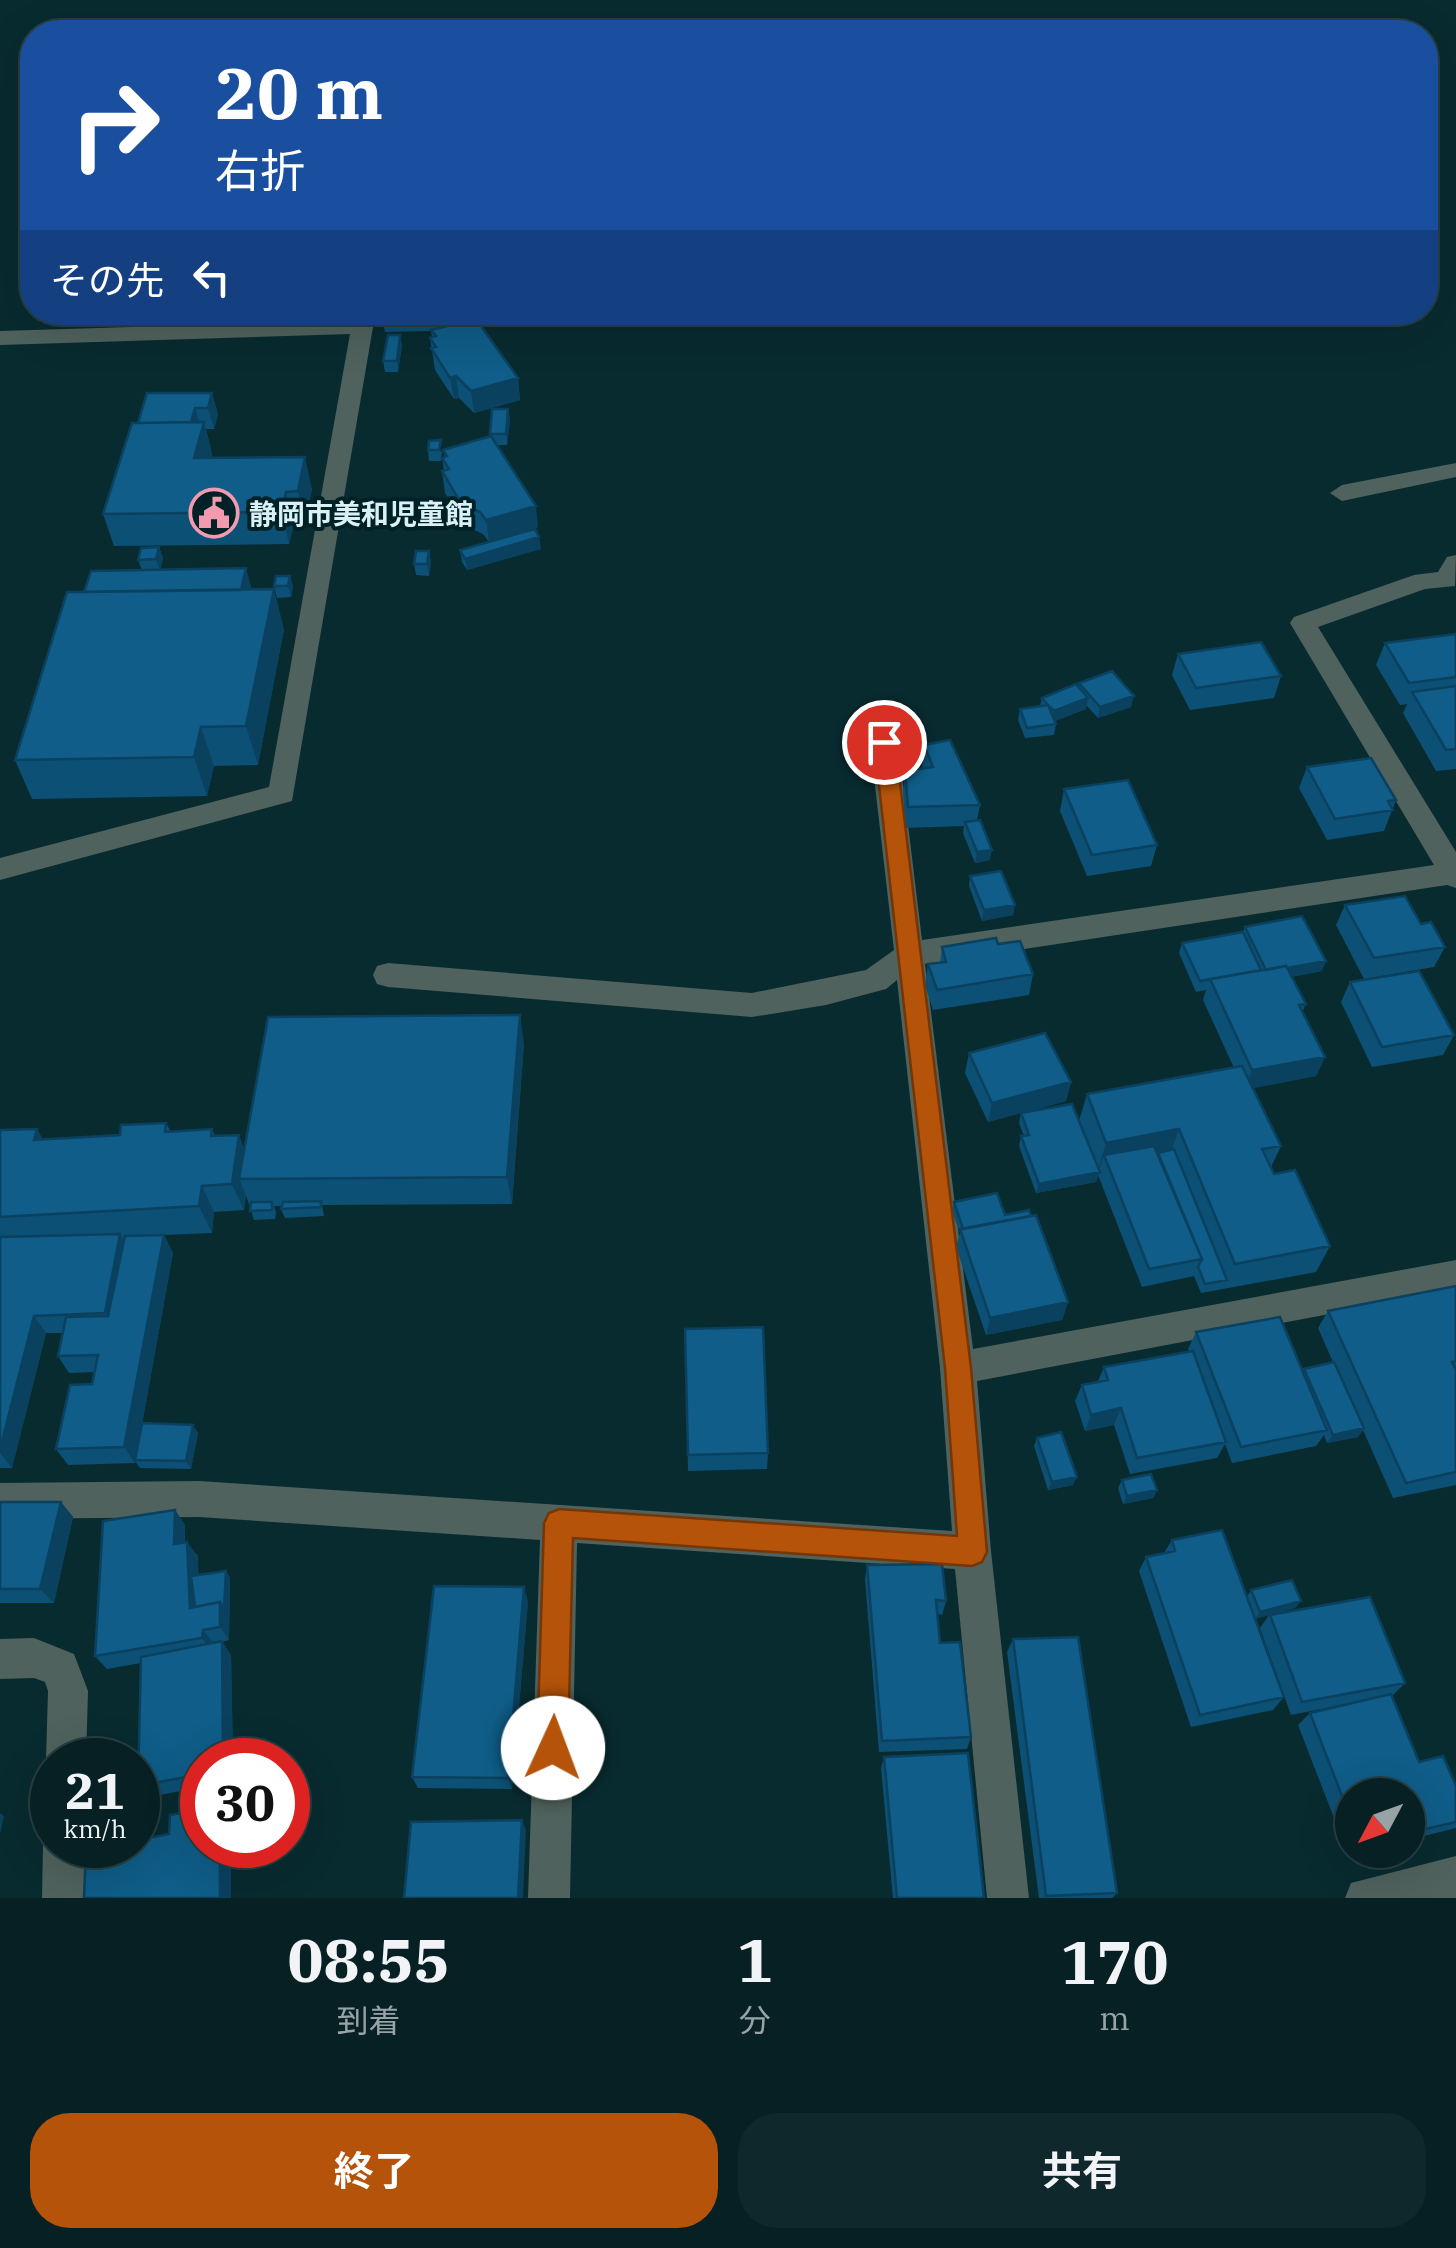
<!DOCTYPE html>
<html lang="ja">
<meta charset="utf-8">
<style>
body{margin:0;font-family:"IBM Plex Serif","Noto Sans JP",serif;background:#0f282c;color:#f1f3f6;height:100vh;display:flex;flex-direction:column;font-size:38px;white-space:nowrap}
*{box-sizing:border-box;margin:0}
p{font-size:32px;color:#98a3a6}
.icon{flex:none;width:55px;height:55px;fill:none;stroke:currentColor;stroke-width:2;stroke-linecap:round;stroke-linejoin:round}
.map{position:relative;height:1898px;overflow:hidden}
.drawer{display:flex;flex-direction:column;background:#062024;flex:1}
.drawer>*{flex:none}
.banner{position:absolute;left:20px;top:20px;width:1418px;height:305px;border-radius:40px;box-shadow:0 10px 40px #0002,0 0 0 2px #273e41;background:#1a4fa0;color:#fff;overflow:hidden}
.needle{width:65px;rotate:229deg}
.tools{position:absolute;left:1335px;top:1778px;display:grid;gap:20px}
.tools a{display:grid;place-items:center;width:90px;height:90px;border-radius:50%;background:#062024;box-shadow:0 10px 40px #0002,0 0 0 2px #273e41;font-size:50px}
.speed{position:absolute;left:30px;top:1738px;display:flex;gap:20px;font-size:50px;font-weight:700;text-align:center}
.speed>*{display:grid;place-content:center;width:130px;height:130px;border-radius:50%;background:#062024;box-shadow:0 10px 40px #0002,0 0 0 2px #273e41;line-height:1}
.speed small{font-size:25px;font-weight:400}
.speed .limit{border:15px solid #d22;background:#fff;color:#111}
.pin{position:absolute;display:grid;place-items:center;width:85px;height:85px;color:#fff;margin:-42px;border:5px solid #fff;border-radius:50%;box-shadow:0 2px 10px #0007}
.me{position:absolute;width:110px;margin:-55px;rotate:2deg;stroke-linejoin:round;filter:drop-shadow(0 0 8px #0008)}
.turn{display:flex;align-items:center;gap:35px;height:210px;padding:0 30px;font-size:45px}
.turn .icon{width:130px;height:130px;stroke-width:2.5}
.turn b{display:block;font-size:70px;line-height:85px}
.then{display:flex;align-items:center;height:95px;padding:0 30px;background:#0003;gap:20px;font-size:38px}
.eta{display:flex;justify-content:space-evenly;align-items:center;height:170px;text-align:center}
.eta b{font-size:60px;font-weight:700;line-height:70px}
.cta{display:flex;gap:20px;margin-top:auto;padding:20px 30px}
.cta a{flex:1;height:115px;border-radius:40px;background:#b45309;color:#fff;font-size:40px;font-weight:700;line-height:115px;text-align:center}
.cta a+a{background:#0f282c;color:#f1f3f6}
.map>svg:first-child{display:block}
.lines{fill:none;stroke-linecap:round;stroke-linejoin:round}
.street{fill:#50625d;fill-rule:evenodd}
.wall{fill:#0d5075}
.shaded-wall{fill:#0a415f}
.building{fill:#0f5d88;stroke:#0a415f;stroke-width:2.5}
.route{fill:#b45309;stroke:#753606;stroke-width:2.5}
.labels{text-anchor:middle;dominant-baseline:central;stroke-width:8;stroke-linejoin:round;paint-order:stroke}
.poi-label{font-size:28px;font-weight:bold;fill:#d9f0f4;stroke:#002126;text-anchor:start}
</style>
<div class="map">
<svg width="1456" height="1898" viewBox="0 0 1456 1898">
<rect width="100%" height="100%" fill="#082b30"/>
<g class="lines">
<path class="street" d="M362 320 373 327 292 801 0 880V858L269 787 350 334 0 345V331Z
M1456 463V477L1342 501 1330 493 1342 485Z
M1456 555 1455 586 1425 589 1318 627 1456 852V888L1447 885 925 964 973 1349 1456 1260V1290L977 1381 991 1551 1029 1898H987L955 1569 577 1543 570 1898H528L540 1540 199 1517 0 1519V1483L199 1481 952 1531 940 1368 897 980 886 989 826 1005 752 1017 388 987 377 984 373 975 377 966 388 963 752 993 866 970 894 950 870 742 874 735H894L898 742 922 940 1434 865 1290 623 1294 617 1414 575 1438 572 1447 557Z
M34 1638 74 1654 88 1691 86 1760H52V1775L46 1760 48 1691 45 1682 34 1678 0 1679V1639Z
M52 1829V1845H85L84 1898H42L43 1845Z
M1456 1856V1898H1345L1351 1883Z"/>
</g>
<path class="wall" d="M471 312 472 320 518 378 520 400 474 413 459 398 454 399 435 370 430 338 432 337 431 331 385 332 383 322Z
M400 335 402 346 398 372H385L383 361Z
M212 393 218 415 214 429H206L212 454 211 458 312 489 305 523H294L289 544 114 546 103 514 138 423Z
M492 409H508L510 420 507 445H497L538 527 489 542 483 534 466 526 445 493 442 471 444 470 442 458 445 457 443 450 490 437Z
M429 441 442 452 441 461H429L428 450Z
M159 547 163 558 160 570 246 568 251 590 284 629 258 765 214 766 207 796 32 799 15 760 84 592 142 570 138 560Z
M541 549 467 570 462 562 460 550Z
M429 551 431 562 429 576 416 575 414 564Z
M290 576 293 587 291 597 277 598 274 586Z
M1456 634V769L1436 771 1403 713 1407 704 1400 705 1376 665 1385 643Z
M1178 654 1281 676 1274 698 1190 710 1172 675Z
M1079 683 1131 707 1098 718 1086 705V709L1055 721 1056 724 1054 735 1025 738 1018 720 1020 709 1040 706 1042 698 1078 687Z
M924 745 980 805 977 820 990 860 975 863 963 833 964 826 905 828 903 792 905 771 922 769Z
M1307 767 1396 800 1384 831 1327 840 1299 788Z
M1064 789 1157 845 1151 866 1087 876 1060 811Z
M970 876 1015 905 1013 915 982 921 969 886Z
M1345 905 1421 924 1445 947 1434 967 1364 979 1336 925Z
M1245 927 1322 971 1291 977 1306 1004 1302 1012 1325 1057 1316 1076 1252 1088 1281 1146 1271 1167 1274 1174 1330 1246 1316 1272 1201 1293 1194 1276 1142 1287 1098 1175 1096 1182 1036 1193 1019 1146 1021 1136H1024L1019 1123 1021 1113 988 1122 965 1073 969 1053 1071 1082 1066 1101 1023 1113 1079 1121 1087 1094 1234 1068 1203 1000 1206 990 1196 992 1179 953 1182 943 1243 932Z
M998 944 1033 974 1029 995 933 1010 925 985 928 964 940 963 942 947Z
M1350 982 1454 1035 1443 1055 1372 1067 1341 1002Z
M524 1043 512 1204 322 1205 324 1216 285 1218 281 1209 282 1206H274L276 1212 275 1219 254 1220 246 1195 244 1210 214 1212 212 1233 164 1235 173 1253 141 1430 193 1425 198 1433 191 1469 140 1468 135 1461V1463L68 1465 56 1449 92 1384 94 1372 69 1373 58 1356 63 1333H46L12 1468H0V1130L43 1139 120 1135 166 1123 171 1132 212 1129 215 1136 245 1149Z
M954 1202 1005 1215 1068 1302 1062 1320 986 1335 956 1247 960 1233 952 1211Z
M1456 1286V1485L1393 1498 1363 1430 1358 1437 1327 1443 1324 1435 1316 1446 1232 1463 1225 1444 1217 1458 1130 1474 1114 1425 1085 1431 1075 1401 1082 1385 1098 1381 1104 1367 1189 1352 1188 1349 1196 1332 1302 1371 1304 1369 1333 1362 1318 1328 1328 1311Z
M685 1329 768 1453 767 1469 688 1471Z
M1037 1438 1073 1485 1048 1490 1034 1446Z
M1122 1480 1157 1490 1153 1498 1123 1504 1118 1488Z
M0 1502H61L73 1517 54 1603H0Z
M175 1510 185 1525V1542L198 1556V1575L226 1571 230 1578 229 1640 222 1642 231 1655 233 1760H202V1787L149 1797 138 1787 141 1663 107 1669 95 1656Z
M1172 1540 1247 1597 1251 1590 1301 1601 1295 1608 1278 1613 1405 1683 1392 1696 1419 1762 1456 1786V1828L1408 1840V1795H1352V1850H1363L1348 1854 1298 1725 1310 1713 1346 1704 1291 1715 1260 1628 1269 1615 1255 1619 1284 1697 1273 1710 1191 1727 1139 1571 1146 1557 1164 1553Z
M867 1565 946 1601 942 1615 938 1614 940 1643 971 1737 967 1749 879 1752 865 1579Z
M528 1601 512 1789 418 1788 412 1777Z
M1013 1639 1117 1893 1112 1898H1039L1007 1652Z
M884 1757 984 1898H893L881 1768Z"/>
<path class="shaded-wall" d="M400 335 402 346 398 372 397 361Z
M456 376 459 398 454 399 450 378Z
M518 378 520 400 474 413 471 391Z
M212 393 218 415 214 429 208 408Z
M195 408 201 429 188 432Z
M508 409 510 420 507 445 506 434Z
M204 422 212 454 203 490 194 458Z
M305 457 312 489 305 523 298 491Z
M286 492 294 523 289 544 282 512Z
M536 506 538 527 489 542 486 520Z
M539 537 541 549 467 570 465 559Z
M159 547 163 558 160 571 156 559Z
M429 551 431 562 429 576 427 564Z
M246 568 252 590 239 597Z
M290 576 293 587 291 597 288 586Z
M274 589 284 629 258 765 246 726Z
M1134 696 1131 707 1098 718 1100 707Z
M1088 698 1086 709 1052 722 1054 711Z
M201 727 214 766 207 796 194 757Z
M992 850 990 860 975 863 977 852Z
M1015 905 1013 915 982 921 984 910Z
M1326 961 1322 971 1263 982 1268 972Z
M520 1015 524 1043 512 1204 507 1177Z
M1325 1057 1316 1076 1244 1090 1252 1070Z
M1071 1082 1066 1101 988 1122 992 1103Z
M37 1129 53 1156 34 1140Z
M1179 1129 1169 1157 1104 1155 1099 1170H1098L1106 1143Z
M239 1135 250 1163 239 1179 246 1195 244 1210 232 1184Z
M1100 1172 1096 1182 1036 1193 1039 1184Z
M202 1186 214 1212 212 1233 199 1206Z
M120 1234 130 1252 115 1330 105 1313Z
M164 1235 173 1253 135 1463 124 1447Z
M1068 1302 1062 1320 986 1335 990 1318Z
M34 1316 46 1333 12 1468 0 1453V1449Z
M1121 1408 1114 1425 1085 1431 1091 1415Z
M193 1425 198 1433 191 1469 186 1461Z
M1364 1428 1358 1437 1327 1443 1333 1435Z
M1077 1477 1073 1485 1048 1490 1052 1482Z
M1157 1490 1153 1498 1123 1504 1127 1496Z
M61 1502 73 1517 54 1603 40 1589Z
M175 1510 185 1525 184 1559 174 1544Z
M187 1542 198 1556 200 1614 190 1608Z
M226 1571 230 1578 229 1640 220 1627V1602Z
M524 1587 528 1601 512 1789 508 1778Z
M1301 1601 1295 1608 1255 1619 1260 1612Z
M203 1630 213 1643 212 1651 202 1638Z
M222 1641 231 1655 233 1760H223Z
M0 1813 4 1816 0 1834Z
M522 1820 526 1830 523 1898H518Z
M220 1845H231V1898H220Z"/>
<path class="building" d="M470 312V318L383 322 384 315Z
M476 319 518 378 471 391 456 376 450 378 431 348 436 347 430 338 436 336 431 330Z
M388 335H400L397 361H383Z
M147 393H212L208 408H195L191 422 138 423Z
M492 409H508L506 434H490Z
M204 422 194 458 305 457 298 491 286 492 282 512 103 514 132 423Z
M491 436 536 506 486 520 480 512 462 505 442 471 449 469 442 458 447 456 443 450Z
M441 440 439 450H428L429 441Z
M535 529 539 537 465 559 460 550Z
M159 547 156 559 138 560 141 548Z
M416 551H429L427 564H414Z
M246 568 241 590 84 592 91 571Z
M276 576H290L288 586H274Z
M274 589 246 726 201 727 194 757 15 760 67 592Z
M1456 634V677L1409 683 1385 643Z
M1261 642 1281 676 1196 688 1178 654Z
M1112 671 1134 696 1100 707 1079 683Z
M1076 684 1088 698 1054 711 1048 705 1056 724 1027 728 1020 709 1048 705 1042 698Z
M1456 686V749L1446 750 1412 692Z
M950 740 980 805 908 807 905 771 933 767 924 745Z
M1371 758 1396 800 1388 801 1393 810 1335 819 1307 767Z
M1128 780 1157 845 1092 855 1064 789Z
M980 820 992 850 977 852 965 822Z
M1001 871 1015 905 984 910 970 876Z
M1405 896 1421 924 1431 922 1445 947 1374 958 1345 905Z
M1302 916 1326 961 1287 968 1286 966 1266 970 1245 927Z
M1243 932 1261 970 1200 981 1182 943Z
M996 938 998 944 1020 941 1033 974 937 990 928 964 946 962 942 947Z
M1286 966 1306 1004 1299 1005 1325 1057 1252 1070 1210 979Z
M1419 971 1454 1035 1382 1047 1350 982Z
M520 1015 507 1177 239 1179 268 1017Z
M1045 1033 1071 1082 992 1103 969 1053Z
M1242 1066 1281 1146 1262 1149 1274 1174 1295 1170 1330 1246 1235 1264 1179 1129 1106 1143 1087 1094Z
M1072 1104 1100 1172 1039 1184 1021 1136 1029 1135 1021 1113Z
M166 1123 165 1132 212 1129 211 1136 239 1135 232 1184 202 1186 199 1206 0 1217V1130L37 1129 34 1140 120 1135 121 1125Z
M1154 1146 1202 1259 1149 1269 1104 1155Z
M1174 1149 1227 1280 1205 1284 1198 1267 1202 1259 1158 1153Z
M997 1193 1005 1215 1029 1210 1031 1216 963 1229 954 1202Z
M321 1201V1207L281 1209 283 1202Z
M251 1202H272V1210L250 1211Z
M1036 1215 1068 1302 990 1318 960 1229Z
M120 1234 105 1313 34 1316 0 1449V1237Z
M164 1235 124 1447 56 1449 70 1385 92 1384 98 1355 58 1356 66 1317 108 1316 125 1236Z
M1456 1286V1361L1452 1362 1456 1370V1472L1406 1483 1328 1311Z
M1280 1317 1327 1430 1241 1447 1196 1332Z
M763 1327 768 1453 688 1455 685 1329Z
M1193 1351 1226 1442 1137 1458 1121 1408 1091 1415 1082 1385 1108 1380 1104 1367Z
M1334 1362 1364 1428 1333 1435 1304 1369Z
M142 1423 193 1425 186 1461 135 1460Z
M1061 1432 1077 1477 1052 1482 1037 1438Z
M1151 1474 1157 1490 1127 1496 1122 1480Z
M0 1502H61L40 1589H0Z
M175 1510 174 1544 187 1542 190 1608 220 1602V1627L203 1630 202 1638 95 1656 103 1521Z
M1222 1530 1284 1697 1200 1715 1146 1557 1175 1551 1172 1540Z
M942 1564 946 1601 936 1600 940 1643 960 1642 971 1737 882 1741 867 1565Z
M226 1571 224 1609 220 1602 195 1607 191 1576Z
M1292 1580 1301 1601 1260 1612 1251 1590Z
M434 1586 524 1587 508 1778 412 1777Z
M1370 1597 1405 1683 1302 1702 1270 1615Z
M1078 1637 1117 1893 1046 1896 1013 1639Z
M222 1641 223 1760H202V1774L138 1786 141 1657Z
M1391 1694 1419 1762 1443 1756 1456 1786V1822L1408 1833V1795H1352V1822L1310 1713Z
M968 1753 984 1898H897L884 1757Z
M202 1809V1845H220V1898H84L86 1850 111 1845H138V1840L169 1834 170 1815Z
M522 1820 518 1898H404L411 1822Z"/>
<path class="route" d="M884 735 895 742 971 1368 987 1552 982 1562 972 1566 573 1538 568 1748 564 1759 553 1763 542 1759 537 1748 544 1523 549 1513 559 1509 957 1536 945 1368 874 742Z"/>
<defs>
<g id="civic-ring" transform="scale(2.5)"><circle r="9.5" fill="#002126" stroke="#f29aae" stroke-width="1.5"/><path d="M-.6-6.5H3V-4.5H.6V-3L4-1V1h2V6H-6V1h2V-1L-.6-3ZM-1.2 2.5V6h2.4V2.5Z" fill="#f29aae"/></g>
</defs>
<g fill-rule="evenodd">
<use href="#civic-ring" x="214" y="513"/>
</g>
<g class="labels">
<g class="poi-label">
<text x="249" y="513">静岡市美和児童館</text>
</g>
</g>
</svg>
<div class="tools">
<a><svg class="needle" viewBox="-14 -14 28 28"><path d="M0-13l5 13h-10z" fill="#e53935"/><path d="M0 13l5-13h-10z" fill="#98a3a6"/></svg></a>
</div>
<div class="speed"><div>21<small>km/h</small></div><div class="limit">30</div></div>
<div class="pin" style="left:884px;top:742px;background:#d93025"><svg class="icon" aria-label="arrive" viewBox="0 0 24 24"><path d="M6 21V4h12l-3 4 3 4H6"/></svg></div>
<svg class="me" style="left:553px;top:1748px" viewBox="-20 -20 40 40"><circle r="19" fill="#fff"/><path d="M0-13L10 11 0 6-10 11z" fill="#b45309"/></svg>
<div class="banner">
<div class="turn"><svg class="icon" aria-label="right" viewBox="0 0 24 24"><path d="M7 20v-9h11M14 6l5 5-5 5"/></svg><div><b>20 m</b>右折</div></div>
<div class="then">その先<svg class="icon" aria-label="left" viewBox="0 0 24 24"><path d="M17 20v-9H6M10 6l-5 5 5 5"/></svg></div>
</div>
</div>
<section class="drawer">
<div class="eta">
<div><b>08:55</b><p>到着</p></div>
<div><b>1</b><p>分</p></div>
<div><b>170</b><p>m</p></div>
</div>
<div class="cta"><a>終了</a><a>共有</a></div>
</section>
